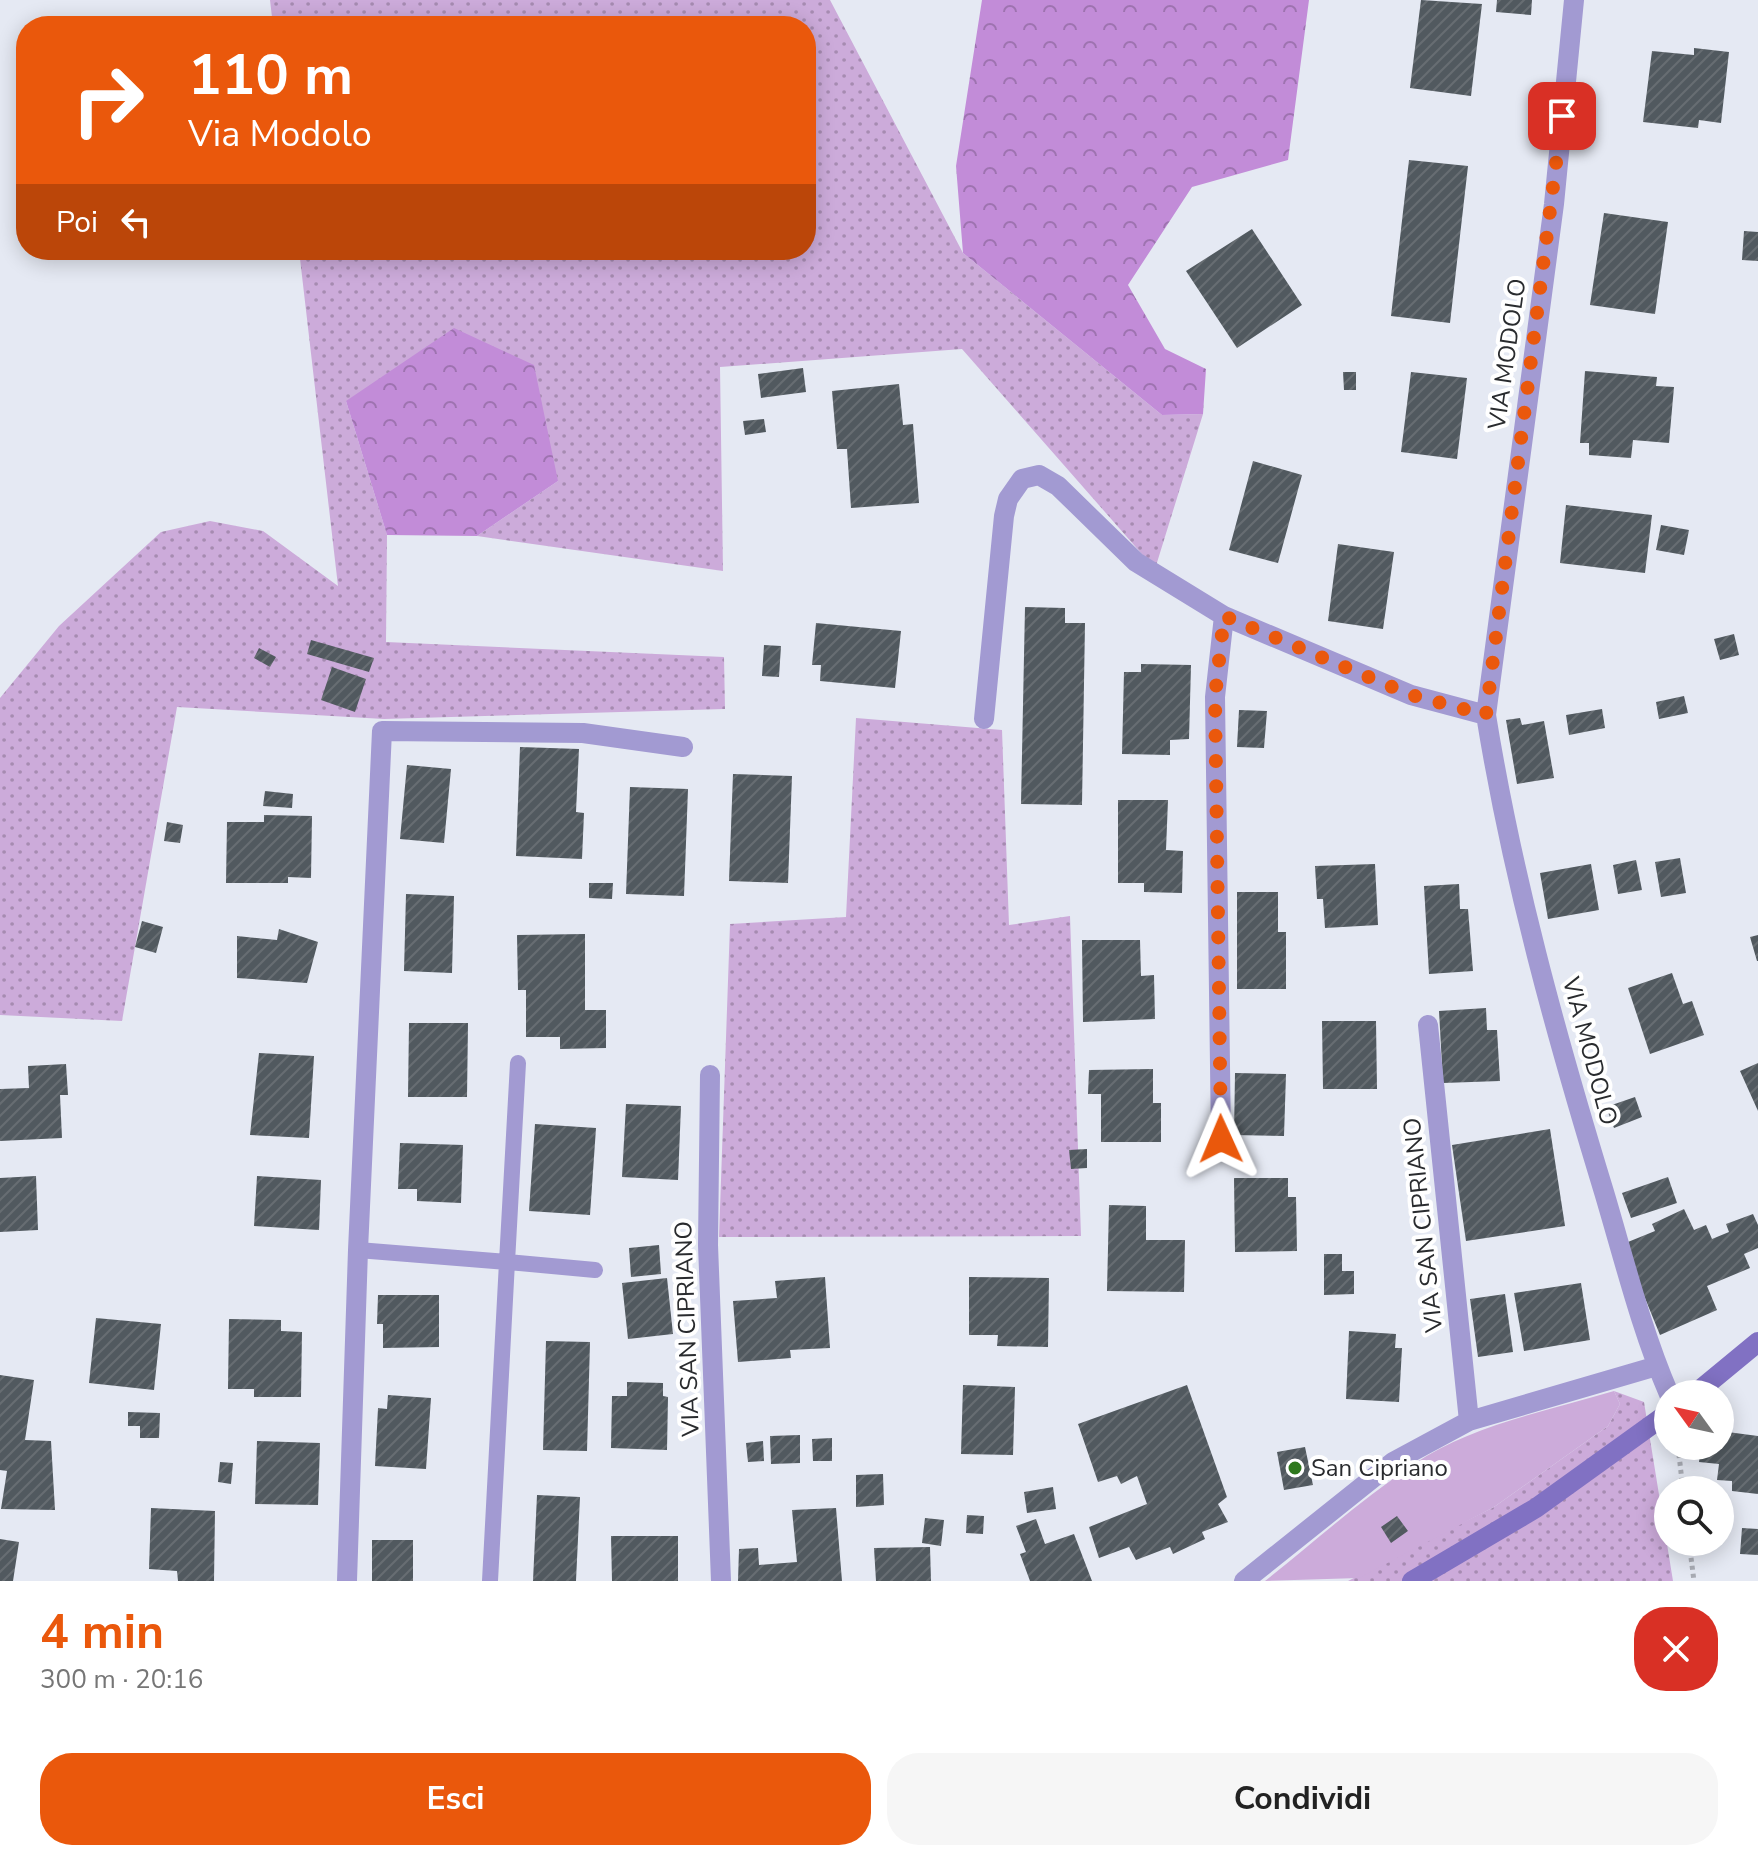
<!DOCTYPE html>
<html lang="it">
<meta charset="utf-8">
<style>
body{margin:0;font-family:"Nunito Sans",sans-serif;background:#f6f6f6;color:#222;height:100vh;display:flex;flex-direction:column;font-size:30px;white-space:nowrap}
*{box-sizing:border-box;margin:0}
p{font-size:26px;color:#767676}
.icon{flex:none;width:44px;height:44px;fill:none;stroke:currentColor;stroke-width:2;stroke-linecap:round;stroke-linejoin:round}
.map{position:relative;height:1581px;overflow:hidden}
.side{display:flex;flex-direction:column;background:#fff;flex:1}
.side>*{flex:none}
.top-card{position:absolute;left:16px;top:16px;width:800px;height:244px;border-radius:32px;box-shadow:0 4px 20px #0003;background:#ea580c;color:#fff;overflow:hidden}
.needle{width:52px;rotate:303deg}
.buttons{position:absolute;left:1654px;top:1380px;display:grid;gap:16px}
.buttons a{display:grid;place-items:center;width:80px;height:80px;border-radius:50%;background:#fff;box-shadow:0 4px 20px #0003;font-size:40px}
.pin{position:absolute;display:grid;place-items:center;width:68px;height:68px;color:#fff;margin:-34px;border-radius:16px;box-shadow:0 4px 12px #0006}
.me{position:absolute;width:88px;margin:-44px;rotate:359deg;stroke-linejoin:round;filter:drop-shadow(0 0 6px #0008)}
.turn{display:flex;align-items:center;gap:28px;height:168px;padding:0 40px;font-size:36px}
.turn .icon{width:104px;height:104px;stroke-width:2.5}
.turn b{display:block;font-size:56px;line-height:68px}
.then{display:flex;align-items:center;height:76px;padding:0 40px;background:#0003;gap:16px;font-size:30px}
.round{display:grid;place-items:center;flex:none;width:84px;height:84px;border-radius:32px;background:#f6f6f6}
.overview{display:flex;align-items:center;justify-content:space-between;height:136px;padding:0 40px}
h1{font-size:48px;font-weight:700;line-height:60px;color:#ea580c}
.primary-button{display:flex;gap:16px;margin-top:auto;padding:16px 40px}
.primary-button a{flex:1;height:92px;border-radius:32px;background:#ea580c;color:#fff;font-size:32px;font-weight:700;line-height:92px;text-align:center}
.primary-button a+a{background:#f6f6f6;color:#222}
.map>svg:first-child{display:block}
.grass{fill:url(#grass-dots)}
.forest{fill:url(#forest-crowns)}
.park{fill:#ccabda}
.building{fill:url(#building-hatch)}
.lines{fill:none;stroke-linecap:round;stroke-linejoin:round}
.path{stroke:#a9acb4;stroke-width:5;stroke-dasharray:4 4;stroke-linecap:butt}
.lane{stroke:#a29ad2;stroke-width:16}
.street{stroke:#a29ad2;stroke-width:20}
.secondary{stroke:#8171c3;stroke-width:20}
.route{stroke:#ea580c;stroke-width:14;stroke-dasharray:0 25.2}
.poi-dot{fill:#2e781d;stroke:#fff;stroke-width:3}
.labels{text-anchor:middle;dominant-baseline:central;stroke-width:8;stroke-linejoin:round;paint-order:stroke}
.street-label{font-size:24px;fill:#292b2e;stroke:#fff}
.poi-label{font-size:24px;fill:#292b2e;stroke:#fff;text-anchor:start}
</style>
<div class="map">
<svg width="1758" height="1581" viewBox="0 0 1758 1581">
<defs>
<pattern id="grass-dots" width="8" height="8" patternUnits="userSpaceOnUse" patternTransform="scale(2)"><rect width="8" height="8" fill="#ccabda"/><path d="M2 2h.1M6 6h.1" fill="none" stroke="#a68bb1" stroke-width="1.8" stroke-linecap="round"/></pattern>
<pattern id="forest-crowns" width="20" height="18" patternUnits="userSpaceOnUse" patternTransform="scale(2)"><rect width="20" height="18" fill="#c28cd8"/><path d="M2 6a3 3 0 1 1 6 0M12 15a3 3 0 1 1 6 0" fill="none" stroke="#9e73b0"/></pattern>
<pattern id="building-hatch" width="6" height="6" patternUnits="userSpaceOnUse" patternTransform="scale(2)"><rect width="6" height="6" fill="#51595f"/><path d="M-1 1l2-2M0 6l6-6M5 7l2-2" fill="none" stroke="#676d72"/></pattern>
</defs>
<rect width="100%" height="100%" fill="#e5e9f3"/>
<path class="grass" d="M270 0H830L963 253 1162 415 1203 414 1155 569 962 349 720 367 723 571 477 536 558 481 346 401 387 535 386 642 724 657 725 709 384 719 177 707 122 1021 0 1015V698L59 626 161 532 210 521 263 531 338 586 299 250H806V26H273Z
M856 718 1002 730 1009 925 1070 916 1081 1236 719 1237 730 924 846 917Z
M1614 1391 1644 1402 1673 1581H1348L1494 1507 1608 1426 1620 1404Z"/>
<path class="forest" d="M982 0H1309L1288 160 1192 187 1128 285 1165 349 1206 369 1203 414 1162 415 963 253 956 166Z
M454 328 534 365 558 481 477 536 387 535 346 401Z"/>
<path class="park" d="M1614 1391 1620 1404 1608 1426 1494 1507 1359 1578 1265 1581C1314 1542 1362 1499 1414 1464 1471 1425 1548 1411 1614 1391Z"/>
<path class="building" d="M1421 0 1482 4 1471 96 1410 88Z
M1497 0H1532L1531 15 1496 12Z
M1694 48 1729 52 1721 123 1699 120 1698 128 1643 122 1652 51 1694 55Z
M1409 160 1468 166 1450 323 1391 316Z
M1604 213 1668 222 1655 314 1590 305Z
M1252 229 1302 305 1237 348 1186 271Z
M1744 231 1758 232V261L1742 260Z
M803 368 806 392 761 398 758 374Z
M1585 371 1657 377 1656 386 1674 387 1669 443 1633 440 1631 458 1589 455V443H1580Z
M1343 372H1356V390H1344Z
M1411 372 1467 378 1457 459 1401 452Z
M899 384 903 425 913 424 919 503 851 508 847 449H837L832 391Z
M764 419 766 432 745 435 743 421Z
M1253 461 1302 475 1278 563 1229 550Z
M1566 505 1652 515 1645 573 1560 563Z
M1661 525 1689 530 1684 555 1656 550Z
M1338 544 1394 552 1383 629 1328 621Z
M1025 607 1065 608V623H1085L1082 805 1021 804Z
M816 623 901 631 895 688 820 681 821 665H812Z
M1734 634 1739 655 1720 660 1714 639Z
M311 640 374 658 369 672 307 654Z
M764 645 781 646 779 677 762 676Z
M259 648 276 657 270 667 254 658Z
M1141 664 1191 665 1189 739 1170 740V755L1122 754 1124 672H1141Z
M332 667 366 679 355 712 321 700Z
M1684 696 1688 713 1659 719 1656 702Z
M1602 709 1605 728 1569 735 1566 715Z
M1239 710 1267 711 1264 748 1237 747Z
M1520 718 1522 725 1544 721 1554 778 1517 784 1506 720Z
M520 747 579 749 576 812 584 813 582 859 516 856Z
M407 765 451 769 444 843 400 839Z
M733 774 792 776 788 883 729 881Z
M630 787 688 789 684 896 626 894Z
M265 791 293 794 292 808 263 806Z
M1118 800H1168L1166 850 1183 851 1182 893 1144 892V883H1118Z
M264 815 312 816 311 878 288 877V883H226L227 822H264Z
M167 822 183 825 180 843 164 841Z
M1680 858 1686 893 1661 897 1655 862Z
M1636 860 1642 890 1618 894 1613 865Z
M1375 864 1378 925 1325 928 1323 899H1317L1315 866Z
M1591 864 1599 910 1548 919 1540 873Z
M589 883H613L612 899 589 898Z
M1459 884 1460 909H1468L1473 971 1429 974 1424 886Z
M1237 892H1278V932H1286V989H1237Z
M406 894 454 896 452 973 404 971Z
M142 921 163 927 156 953 135 947Z
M279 929 318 942 307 983 237 978V936L277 940Z
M585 934V1010H606V1048L560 1049V1037H526V990H518L517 935Z
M1758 935V961H1757L1750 937Z
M1082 940H1140L1141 976 1154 975 1155 1019 1083 1022Z
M1672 973 1683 1004 1692 1001 1704 1035 1650 1054 1628 988Z
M1486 1008 1487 1030H1497L1500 1081 1443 1083 1439 1011Z
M1322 1021H1376L1377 1089H1323Z
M409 1023H468L467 1097H408Z
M259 1053 314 1056 309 1138 250 1135Z
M1758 1063V1111L1740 1071Z
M66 1064 68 1095H60L62 1138 0 1141V1089L29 1088 28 1066Z
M1153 1069V1103H1161V1142H1101V1094H1088L1089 1070Z
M1235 1073 1286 1074 1284 1136 1234 1135Z
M1635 1097 1642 1117 1614 1128 1606 1107Z
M626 1104 681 1106 678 1180 622 1177Z
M535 1124 596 1128 590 1215 529 1211Z
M1550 1129 1565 1226 1466 1241 1452 1145Z
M400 1143 463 1145 461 1203 417 1201V1189H398Z
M1087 1149V1168L1071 1169 1069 1150Z
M36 1176 38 1230 0 1232V1178Z
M257 1176 321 1180 319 1230 254 1226Z
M1668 1177 1677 1203 1631 1218 1622 1193Z
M1234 1178H1288V1197H1296L1297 1251 1235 1252Z
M1109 1205 1146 1206V1240H1185L1184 1292 1107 1291Z
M1684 1209 1694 1230 1706 1225 1712 1239 1729 1232 1726 1224 1753 1214 1758 1225V1248L1744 1254 1750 1268 1707 1286 1717 1310 1660 1335 1623 1244 1655 1231 1652 1224Z
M659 1245 661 1274 631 1277 629 1248Z
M1324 1254H1342V1271H1354V1294L1324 1295Z
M825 1277 830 1348 790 1350 791 1358 738 1362 733 1301 777 1298 775 1281Z
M969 1277 1049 1278 1048 1347 997 1346 998 1335H969Z
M667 1278 673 1334 628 1339 622 1283Z
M1581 1283 1590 1340 1524 1351 1514 1293Z
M1505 1294 1513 1352 1478 1357 1470 1299Z
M378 1295H439V1347L383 1348V1324H377Z
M96 1318 161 1324 154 1390 89 1383Z
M229 1319 281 1320V1331L302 1332 301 1397H254V1389H228Z
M1349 1331 1396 1334 1395 1348H1402L1399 1402 1346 1399Z
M546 1341 590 1342 587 1451 543 1450Z
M0 1375 34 1380 25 1440 51 1441 55 1510 1 1509 7 1471 0 1470Z
M627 1382 663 1383V1396L668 1397 667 1450 611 1448 612 1396H627Z
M963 1385 1015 1387 1013 1455 961 1454Z
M1187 1385 1227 1497 1218 1504 1228 1522 1202 1532 1205 1539 1173 1554 1170 1547 1136 1560 1129 1547 1099 1558 1089 1527 1147 1504 1137 1476 1121 1484 1117 1476 1098 1482 1078 1424Z
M388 1395 431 1398 426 1469 375 1466 378 1408 387 1409Z
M128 1412 160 1413 159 1438H140V1426H128Z
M1720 1431 1758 1436V1494L1732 1491V1481L1717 1480 1719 1464 1699 1462 1701 1446H1720Z
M800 1435V1463L771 1464 770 1436Z
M832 1438V1461H813L812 1439Z
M257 1441 320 1443 318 1505 255 1504Z
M763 1441 764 1461 748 1462 746 1443Z
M1305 1447 1313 1485 1284 1490 1277 1452Z
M220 1462 233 1463 231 1484 218 1482Z
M883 1474 884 1505 856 1507V1475Z
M1053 1487 1056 1509 1027 1513 1024 1492Z
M537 1495 580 1497 576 1581H533Z
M151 1508 215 1511 214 1581H178L177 1571 149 1569Z
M836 1508 842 1581H738L739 1549 758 1548 759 1565 797 1562 792 1510Z
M967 1515 984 1516 983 1534 966 1533Z
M1397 1516 1408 1531 1391 1543 1381 1527Z
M925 1518 944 1520 941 1546 922 1543Z
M1036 1519 1045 1544 1074 1534 1092 1581H1030L1020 1554 1026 1552 1016 1526Z
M1742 1528 1758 1529V1555L1740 1554Z
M611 1536H678V1581H612Z
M0 1539 19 1542 13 1581H0Z
M372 1540H413V1581H372Z
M930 1547 931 1581H876L874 1548Z"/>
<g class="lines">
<path class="path" d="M1678 1446 1683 1490
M1689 1542 1694 1581"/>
<path class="lane" d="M518 1063 507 1262 595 1270
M358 1250 507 1262 490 1581"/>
<path class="street" d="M1574 0 1554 204 1486 715C1512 876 1556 1035 1604 1192 1624 1259 1641 1329 1669 1394
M984 719 1004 516 1008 499 1022 479 1039 475 1058 486 1136 562 1224 616 1411 695 1486 715
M1428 1025 1469 1421
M710 1075 708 1245 721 1581
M1221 1139 1215 697 1224 616
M347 1581 358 1250 382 731 583 733 683 747
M1244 1581 1393 1462 1469 1421 1657 1366"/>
<path class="secondary" d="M1695 1394 1758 1342
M1412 1581 1536 1508 1668 1413"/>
</g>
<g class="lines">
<path class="route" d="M1221 1139 1215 697 1224 616 1411 695 1486 715 1562 116"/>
</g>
<circle class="poi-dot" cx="1295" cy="1468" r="8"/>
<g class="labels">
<g class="street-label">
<text transform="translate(1507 354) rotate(-82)">VIA MODOLO</text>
<text transform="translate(1590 1051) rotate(75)">VIA MODOLO</text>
<text transform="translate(1423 1225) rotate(-96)">VIA SAN CIPRIANO</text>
<text transform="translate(687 1329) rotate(-92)">VIA SAN CIPRIANO</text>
</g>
<g class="poi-label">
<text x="1311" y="1468">San Cipriano</text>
</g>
</g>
</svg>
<div class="buttons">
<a><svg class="needle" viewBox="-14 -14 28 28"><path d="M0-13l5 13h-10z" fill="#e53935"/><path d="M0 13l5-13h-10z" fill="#767676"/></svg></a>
<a><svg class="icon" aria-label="search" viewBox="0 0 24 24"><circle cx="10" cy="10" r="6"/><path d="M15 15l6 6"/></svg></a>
</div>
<div class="pin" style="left:1562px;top:116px;background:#d93025"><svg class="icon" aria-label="arrive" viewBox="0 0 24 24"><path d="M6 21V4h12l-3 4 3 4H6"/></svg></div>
<svg class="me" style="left:1221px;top:1139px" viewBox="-20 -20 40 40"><path d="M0-17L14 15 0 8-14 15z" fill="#ea580c" stroke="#fff" stroke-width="4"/></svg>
<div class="top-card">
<div class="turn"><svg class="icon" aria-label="right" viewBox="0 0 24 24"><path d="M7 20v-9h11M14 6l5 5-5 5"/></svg><div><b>110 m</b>Via Modolo</div></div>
<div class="then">Poi<svg class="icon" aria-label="left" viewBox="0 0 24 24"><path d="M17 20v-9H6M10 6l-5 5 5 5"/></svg></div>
</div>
</div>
<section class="side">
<div class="overview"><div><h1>4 min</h1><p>300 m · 20:16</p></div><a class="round" style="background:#d93025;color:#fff"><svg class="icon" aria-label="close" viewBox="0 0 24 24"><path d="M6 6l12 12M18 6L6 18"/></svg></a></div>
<div class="primary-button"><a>Esci</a><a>Condividi</a></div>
</section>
